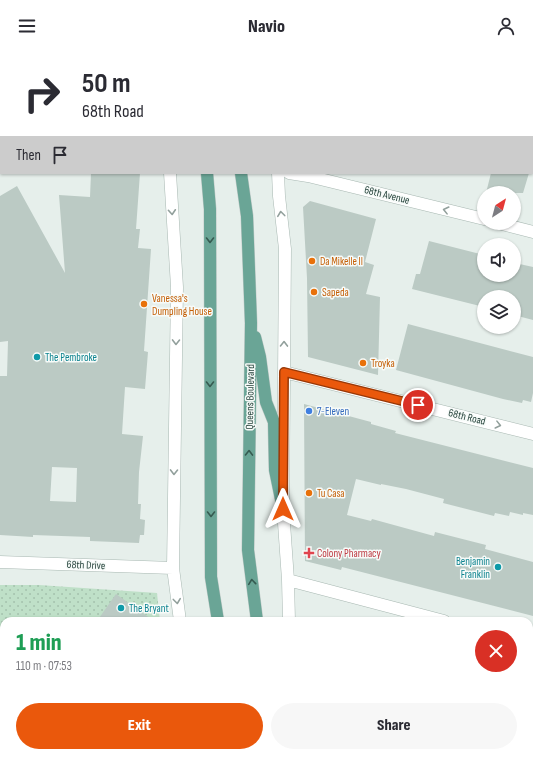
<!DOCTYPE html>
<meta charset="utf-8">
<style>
body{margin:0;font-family:"Sofia Sans Condensed",sans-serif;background:#f7f7f7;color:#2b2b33;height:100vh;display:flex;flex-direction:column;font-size:15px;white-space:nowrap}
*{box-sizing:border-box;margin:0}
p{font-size:13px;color:#7c7c81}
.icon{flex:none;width:22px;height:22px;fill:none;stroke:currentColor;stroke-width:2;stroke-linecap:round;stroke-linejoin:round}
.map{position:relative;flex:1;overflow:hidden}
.side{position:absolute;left:0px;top:565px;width:533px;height:140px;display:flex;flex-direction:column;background:#fff;border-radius:12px 12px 0 0;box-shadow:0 1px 3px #0004}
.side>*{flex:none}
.hud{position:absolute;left:0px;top:0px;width:533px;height:122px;box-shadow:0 1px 3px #0004;background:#fff;color:#2b2b33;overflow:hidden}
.needle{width:26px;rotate:36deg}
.tools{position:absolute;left:477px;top:134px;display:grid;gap:8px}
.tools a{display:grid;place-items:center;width:44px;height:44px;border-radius:50%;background:#fff;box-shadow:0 1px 3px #0004;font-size:20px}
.pin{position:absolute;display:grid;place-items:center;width:34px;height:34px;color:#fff;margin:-17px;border:2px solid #fff;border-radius:50%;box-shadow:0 1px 4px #0007}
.me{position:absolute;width:44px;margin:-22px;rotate:0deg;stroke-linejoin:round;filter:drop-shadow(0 0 3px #0008)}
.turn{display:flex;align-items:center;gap:14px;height:84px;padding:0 16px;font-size:18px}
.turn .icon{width:52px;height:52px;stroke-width:2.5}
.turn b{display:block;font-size:28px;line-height:34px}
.then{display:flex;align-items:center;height:38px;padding:0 16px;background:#0003;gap:8px;font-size:15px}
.round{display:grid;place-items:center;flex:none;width:42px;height:42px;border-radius:21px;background:#f7f7f7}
.overview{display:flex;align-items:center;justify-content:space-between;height:68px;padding:0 16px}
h1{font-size:24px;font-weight:800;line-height:30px;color:#1e9e55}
.button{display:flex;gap:8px;margin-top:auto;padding:8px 16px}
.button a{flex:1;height:46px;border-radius:24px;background:#ea580c;color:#fff;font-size:16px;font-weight:800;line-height:46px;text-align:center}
.button a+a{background:#f7f7f7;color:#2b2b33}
header{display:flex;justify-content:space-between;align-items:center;height:52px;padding:0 16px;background:#fff;font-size:18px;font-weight:800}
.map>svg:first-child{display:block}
.grass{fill:url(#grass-dots)}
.building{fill:#bbcac4;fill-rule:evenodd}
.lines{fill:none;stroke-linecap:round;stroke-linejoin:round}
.minor-casing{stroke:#a8b8b2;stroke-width:13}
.major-casing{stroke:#c2cac8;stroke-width:13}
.minor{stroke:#fff;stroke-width:12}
.major{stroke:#6aa596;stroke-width:12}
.oneway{stroke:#92a09c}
.oneway2{stroke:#365b51}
.route-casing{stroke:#983908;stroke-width:10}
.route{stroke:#ea580c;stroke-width:7}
.food-dot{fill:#e8710a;stroke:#f7fbf9;stroke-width:1.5}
.culture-dot{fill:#0f9aa8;stroke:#f7fbf9;stroke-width:1.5}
.shop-dot{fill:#3f7fe0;stroke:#f7fbf9;stroke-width:1.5}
.health-dot{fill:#e0444e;stroke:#f7fbf9;stroke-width:1.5}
.labels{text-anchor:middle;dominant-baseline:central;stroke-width:3;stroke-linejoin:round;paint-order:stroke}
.street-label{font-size:11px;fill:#24423a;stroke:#f7fbf9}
.food-label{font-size:11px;fill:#c56008;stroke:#f7fbf9;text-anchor:start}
.culture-label{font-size:11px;fill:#0d838f;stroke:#f7fbf9;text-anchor:start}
.shop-label{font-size:11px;fill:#366cbe;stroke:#f7fbf9;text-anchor:start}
.health-label{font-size:11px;fill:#be3a42;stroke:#f7fbf9;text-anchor:start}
</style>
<header><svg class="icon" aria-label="menu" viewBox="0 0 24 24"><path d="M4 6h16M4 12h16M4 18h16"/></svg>Navio<svg class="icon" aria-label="person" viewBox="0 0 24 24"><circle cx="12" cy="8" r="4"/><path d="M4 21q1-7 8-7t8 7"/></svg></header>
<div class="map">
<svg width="533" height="705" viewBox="0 0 533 705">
<defs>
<pattern id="grass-dots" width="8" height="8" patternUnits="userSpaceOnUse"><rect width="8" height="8" fill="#bfe0c8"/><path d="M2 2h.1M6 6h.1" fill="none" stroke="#a4c1ad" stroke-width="1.8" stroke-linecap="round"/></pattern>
</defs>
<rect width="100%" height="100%" fill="#e6efeb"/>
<path class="grass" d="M0 533H39L157 541 160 569H4V650L0 649Z
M0 682H4V701H50L51 705H0Z
M87 701H178V705H88Z"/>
<path class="building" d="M91 121H140L136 177H140L138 196 151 197 144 299 148 300 145 337 125 335 122 382 143 384 139 420 138 452H141L140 467 145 468 144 483H140L139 491 90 489V485L33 483V485L0 483V324H7L8 289 0 290V144L17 134 65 221 59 143 90 145ZM52 415 77 416 76 450 50 449Z
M491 121H529L523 141H486Z
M310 149 376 167 365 210 374 213 366 242 380 245 378 323 308 305 307 226 303 155Z
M429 189 484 203V223H514L515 211 533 215V268L514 263V245H484V255L412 237 416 222H420Z
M408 272 533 305V341L531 350 523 348 522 351 503 347 396 318Z
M304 352 371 370V372L396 379 395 381 533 416V463L523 461V463L510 460 509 464 495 461 494 464 443 451 444 447 406 437 381 432V433L356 427 347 463 371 469 372 467 434 484 435 480 486 493 485 497 533 510V564L342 515 341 518 305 509Z
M116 542 154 569H97Z"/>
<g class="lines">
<g class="minor-casing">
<path id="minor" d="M150 0V1
M259 0V1
M20 1 22 0
M0 12 1 11
M170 121 177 235 173 516 180 569
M278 121 279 144 285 197 283 457 288 528 289 569
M289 121 308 124 484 167
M498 171 533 180
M284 320 533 382
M0 510 173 516
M288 528 444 569
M529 591 533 592
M197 701 198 705
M311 701V705"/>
</g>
<g class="major-casing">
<path id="major" d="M188 0V1
M222 0V1
M207 121 210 157 211 525 218 569
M241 121 247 164 251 271 248 498 257 569
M255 285 260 305 266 350 274 370 275 418 283 457
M238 701 239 705
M278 705 279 701"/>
</g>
<use href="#minor" class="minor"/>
<use href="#major" class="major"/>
</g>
<defs><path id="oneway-chevron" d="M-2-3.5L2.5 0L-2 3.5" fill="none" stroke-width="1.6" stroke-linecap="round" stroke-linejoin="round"/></defs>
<g class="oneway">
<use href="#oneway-chevron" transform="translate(446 158) rotate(-166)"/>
<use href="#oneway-chevron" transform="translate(172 160) rotate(86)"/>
<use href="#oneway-chevron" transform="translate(281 162) rotate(-97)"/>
<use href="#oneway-chevron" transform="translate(176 290) rotate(91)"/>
<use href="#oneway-chevron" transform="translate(284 292) rotate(-89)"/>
<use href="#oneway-chevron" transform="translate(498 373) rotate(14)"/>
<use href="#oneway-chevron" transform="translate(174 420) rotate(91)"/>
<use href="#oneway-chevron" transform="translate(177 549) rotate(83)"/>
</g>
<g class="oneway2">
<use href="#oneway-chevron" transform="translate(210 188) rotate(90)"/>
<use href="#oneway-chevron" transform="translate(210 332) rotate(90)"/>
<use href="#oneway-chevron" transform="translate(249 401) rotate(-89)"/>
<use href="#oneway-chevron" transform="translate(211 462) rotate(90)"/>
<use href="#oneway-chevron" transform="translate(252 530) rotate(-96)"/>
</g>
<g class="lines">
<g class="route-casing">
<path id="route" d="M283 457 284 320 418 353"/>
</g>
<use href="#route" class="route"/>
</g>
<g class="food-dot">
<circle cx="312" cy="209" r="4"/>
<circle cx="314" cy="240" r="4"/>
<circle cx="144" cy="252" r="4"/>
<circle cx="363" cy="311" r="4"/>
<circle cx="309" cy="441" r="4"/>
</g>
<g class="culture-dot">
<circle cx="37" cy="305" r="4"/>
<circle cx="498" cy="515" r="4"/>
<circle cx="121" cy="556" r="4"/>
</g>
<circle class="shop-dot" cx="309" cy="359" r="4"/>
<path class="health-dot" d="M307 495h4v4h4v4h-4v4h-4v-4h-4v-4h4z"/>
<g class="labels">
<g class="street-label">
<text transform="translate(387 143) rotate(14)">68th Avenue</text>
<text transform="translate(250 345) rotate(-89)">Queens Boulevard</text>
<text transform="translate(467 365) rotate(14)">68th Road</text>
<text transform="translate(86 513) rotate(2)">68th Drive</text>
</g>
<g class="food-label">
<text x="320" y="209">Da Mikelle II</text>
<text x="322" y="240">Sapeda</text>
<text x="152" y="246">Vanessa's<tspan x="152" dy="13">Dumpling House</tspan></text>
<text x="371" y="311">Troyka</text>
<text x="317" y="441">Tu Casa</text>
</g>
<g class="culture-label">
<text x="45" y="305">The Pembroke</text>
<text x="490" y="509" text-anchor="end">Benjamin<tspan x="490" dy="13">Franklin</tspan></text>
<text x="129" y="556">The Bryant</text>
</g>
<g class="shop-label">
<text x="317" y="359">7-Eleven</text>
</g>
<g class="health-label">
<text x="317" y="501">Colony Pharmacy</text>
</g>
</g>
</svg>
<div class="tools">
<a><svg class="needle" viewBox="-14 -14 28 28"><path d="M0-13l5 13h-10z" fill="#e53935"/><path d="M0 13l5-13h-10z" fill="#7c7c81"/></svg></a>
<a><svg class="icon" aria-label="sound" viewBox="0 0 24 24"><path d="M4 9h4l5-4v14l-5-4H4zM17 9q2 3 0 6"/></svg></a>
<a><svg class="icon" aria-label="layers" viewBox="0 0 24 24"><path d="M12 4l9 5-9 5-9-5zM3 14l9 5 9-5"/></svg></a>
</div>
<div class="pin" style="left:418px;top:353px;background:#d93025"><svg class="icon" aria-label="arrive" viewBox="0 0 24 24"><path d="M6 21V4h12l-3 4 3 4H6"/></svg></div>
<svg class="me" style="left:283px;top:457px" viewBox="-20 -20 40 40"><path d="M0-17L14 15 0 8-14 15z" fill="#ea580c" stroke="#fff" stroke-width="4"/></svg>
<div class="hud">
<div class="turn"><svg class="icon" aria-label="right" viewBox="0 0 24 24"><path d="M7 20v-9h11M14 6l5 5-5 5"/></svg><div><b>50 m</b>68th Road</div></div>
<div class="then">Then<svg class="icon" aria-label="arrive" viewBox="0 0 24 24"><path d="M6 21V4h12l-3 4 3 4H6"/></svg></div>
</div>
<section class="side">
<div class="overview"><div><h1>1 min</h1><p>110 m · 07:53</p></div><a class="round" style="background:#d93025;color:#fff"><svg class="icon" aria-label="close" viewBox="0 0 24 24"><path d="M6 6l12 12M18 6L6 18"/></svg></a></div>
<div class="button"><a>Exit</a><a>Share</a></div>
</section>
</div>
